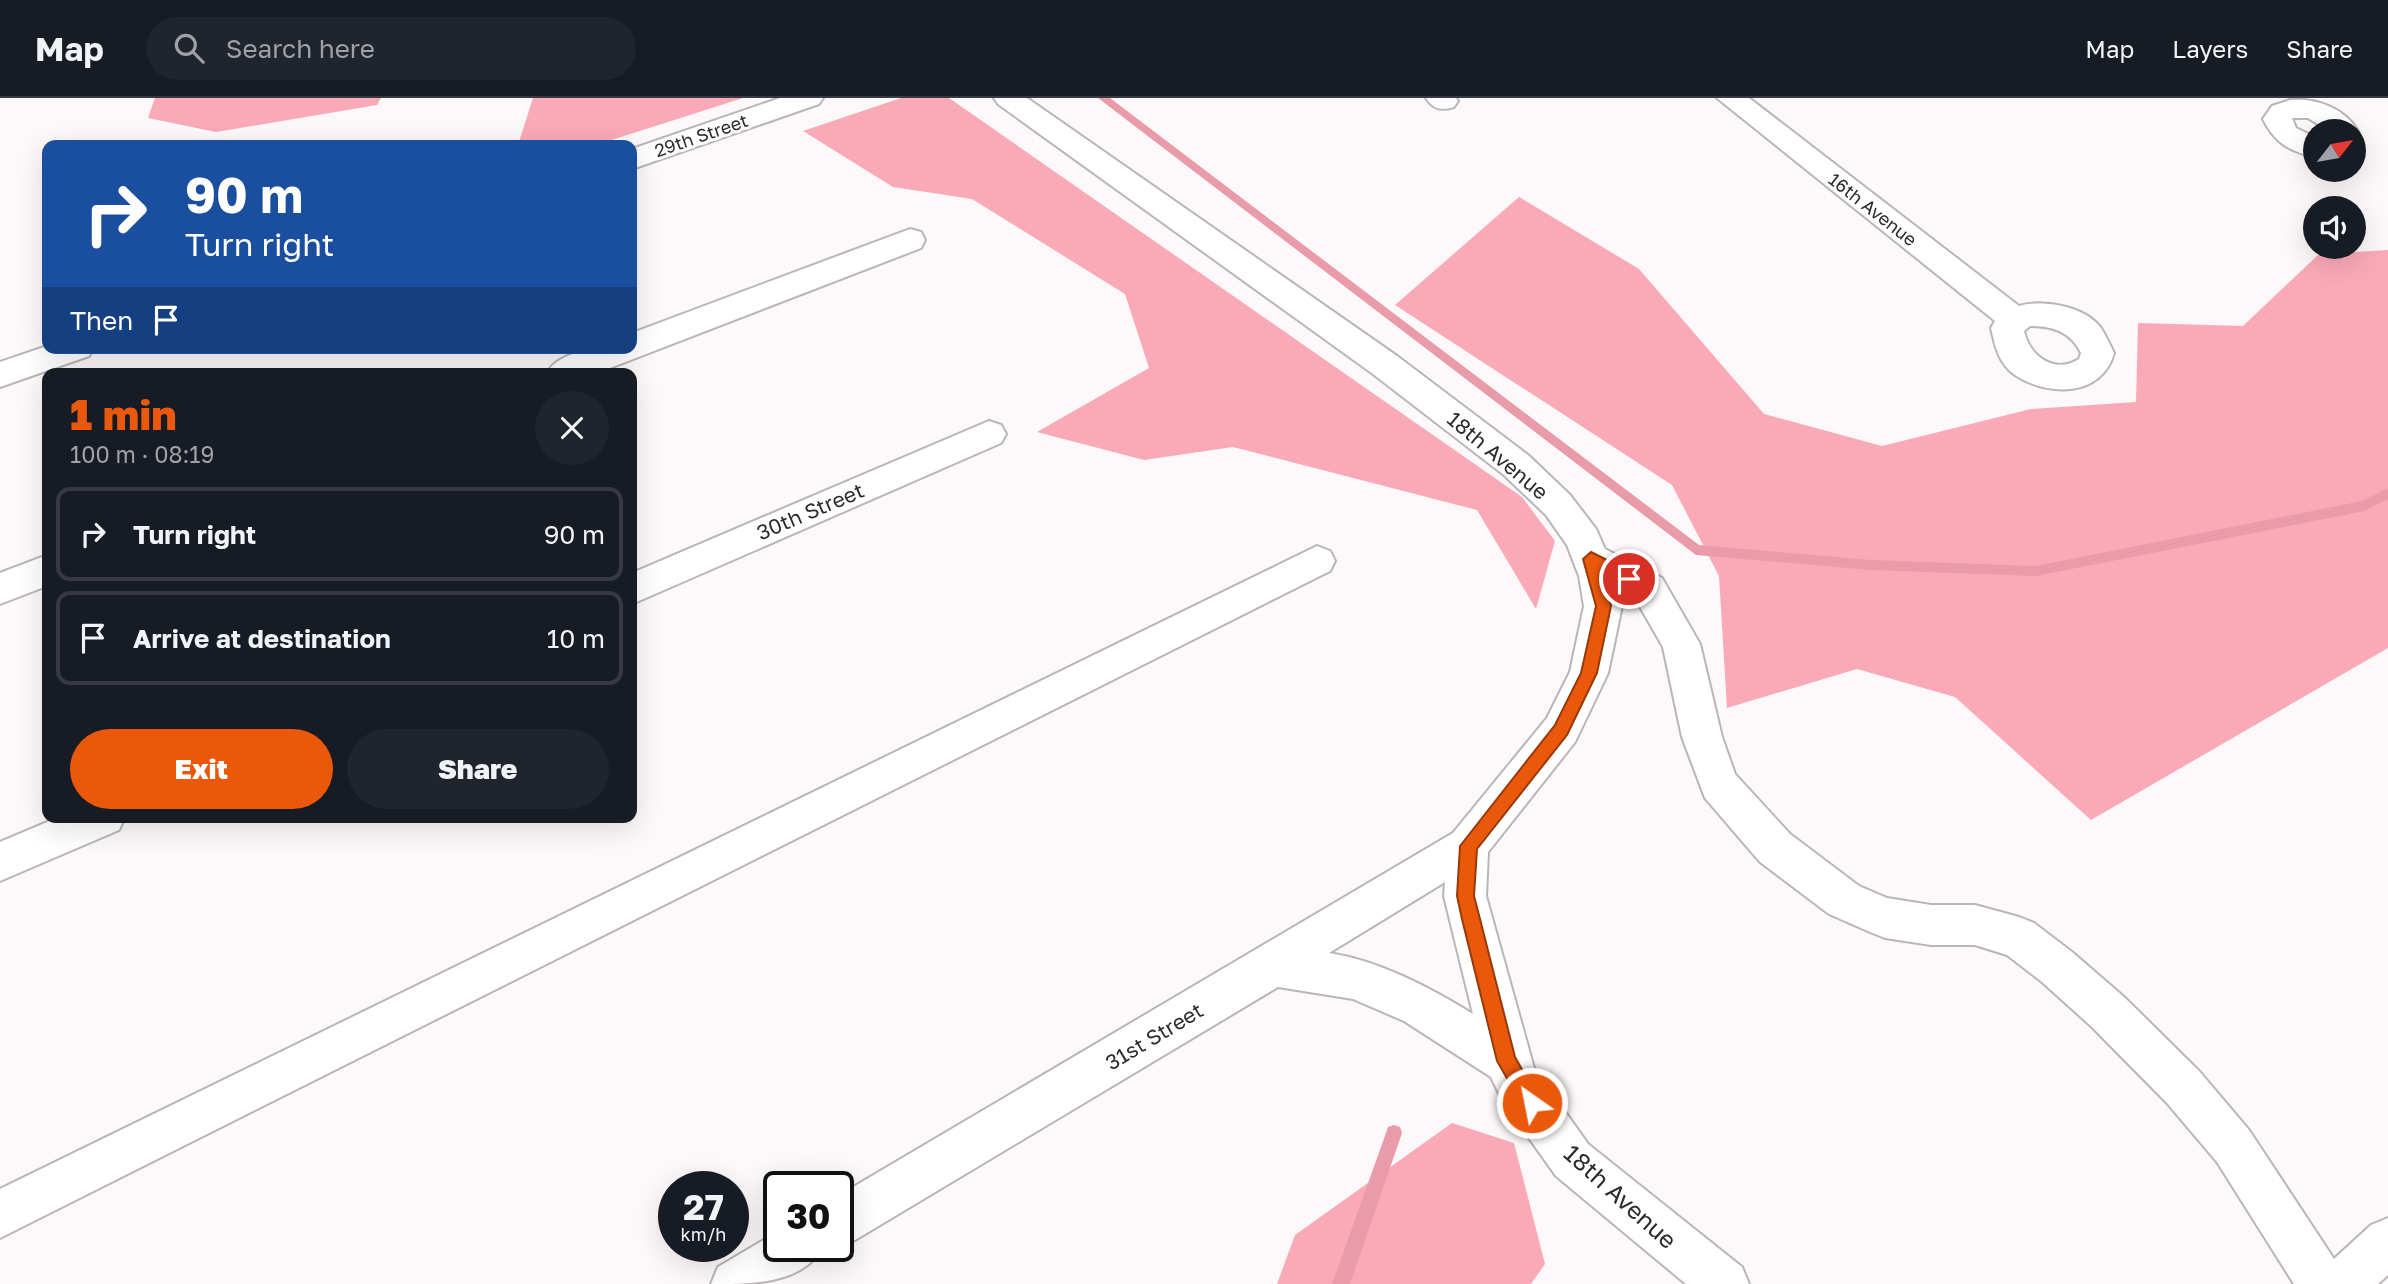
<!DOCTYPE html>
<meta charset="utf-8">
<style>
body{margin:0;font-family:"Golos Text",sans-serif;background:#20242c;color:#f1f3f6;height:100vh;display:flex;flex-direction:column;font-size:26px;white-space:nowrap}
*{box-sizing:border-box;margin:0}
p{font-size:23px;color:#9ea1a6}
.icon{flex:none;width:38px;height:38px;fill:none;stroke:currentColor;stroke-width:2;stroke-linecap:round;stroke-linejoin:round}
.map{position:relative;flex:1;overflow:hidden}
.details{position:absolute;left:42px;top:270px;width:595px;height:455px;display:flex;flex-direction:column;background:#171b24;border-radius:14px;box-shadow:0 7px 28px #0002}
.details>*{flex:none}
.guide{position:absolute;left:42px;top:42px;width:595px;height:214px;border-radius:14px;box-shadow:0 7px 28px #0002;background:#1a4fa0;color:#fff;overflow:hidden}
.needle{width:46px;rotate:59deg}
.fabs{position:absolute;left:2303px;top:21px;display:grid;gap:14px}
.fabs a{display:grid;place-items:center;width:63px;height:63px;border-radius:50%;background:#171b24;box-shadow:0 7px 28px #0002;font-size:35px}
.speed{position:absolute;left:658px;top:1073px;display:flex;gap:14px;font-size:35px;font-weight:700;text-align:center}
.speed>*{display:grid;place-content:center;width:91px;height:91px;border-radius:50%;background:#171b24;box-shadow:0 7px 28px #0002;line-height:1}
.speed small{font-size:18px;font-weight:400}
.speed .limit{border:4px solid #111;border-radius:10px;background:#fff;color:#111}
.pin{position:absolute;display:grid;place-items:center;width:60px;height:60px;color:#fff;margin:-30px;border:4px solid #fff;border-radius:50%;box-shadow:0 2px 7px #0007}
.me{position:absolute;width:77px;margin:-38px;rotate:327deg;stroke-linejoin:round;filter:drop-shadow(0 0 5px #0008)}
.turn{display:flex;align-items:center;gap:24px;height:147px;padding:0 28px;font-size:32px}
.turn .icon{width:91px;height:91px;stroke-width:2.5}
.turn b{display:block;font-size:49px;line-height:60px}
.then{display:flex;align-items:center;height:66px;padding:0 28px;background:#0003;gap:14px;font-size:26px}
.round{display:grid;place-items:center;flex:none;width:74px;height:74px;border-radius:37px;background:#20242c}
.summary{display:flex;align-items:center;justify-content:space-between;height:119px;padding:0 28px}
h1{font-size:42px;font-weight:800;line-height:52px;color:#ea580c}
.button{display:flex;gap:14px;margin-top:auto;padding:14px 28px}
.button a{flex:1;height:80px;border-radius:42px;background:#ea580c;color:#fff;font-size:28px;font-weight:800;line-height:80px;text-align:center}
.button a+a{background:#20242c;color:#f1f3f6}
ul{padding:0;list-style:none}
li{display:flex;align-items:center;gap:21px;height:94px;margin:0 14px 10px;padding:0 14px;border:4px solid #363941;border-radius:14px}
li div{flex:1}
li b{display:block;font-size:26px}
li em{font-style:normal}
header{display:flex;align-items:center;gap:42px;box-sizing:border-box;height:98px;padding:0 35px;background:#171b24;border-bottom:2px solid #363941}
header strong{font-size:33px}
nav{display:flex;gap:38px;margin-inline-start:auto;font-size:24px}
.search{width:490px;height:63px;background:#20242c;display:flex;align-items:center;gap:18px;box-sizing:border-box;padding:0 24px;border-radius:38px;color:#9ea1a6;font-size:26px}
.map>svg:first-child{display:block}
.forest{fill:#faa9b7}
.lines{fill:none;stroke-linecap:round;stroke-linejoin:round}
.stream{fill:#ea9ba9;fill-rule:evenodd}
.minor-casing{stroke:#bab5b6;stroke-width:4}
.minor{fill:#fff;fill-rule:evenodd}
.route{fill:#ea580c;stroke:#983908;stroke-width:2}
.labels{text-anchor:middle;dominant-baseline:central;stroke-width:6;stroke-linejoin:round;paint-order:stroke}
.far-street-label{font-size:18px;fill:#2d2b2c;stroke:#fff}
.street-label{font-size:21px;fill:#2d2b2c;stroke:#fff}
.near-street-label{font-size:24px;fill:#2d2b2c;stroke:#fff}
</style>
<header>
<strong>Map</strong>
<div class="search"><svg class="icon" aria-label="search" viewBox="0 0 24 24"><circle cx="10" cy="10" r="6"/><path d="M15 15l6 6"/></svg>Search here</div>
<nav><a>Map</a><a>Layers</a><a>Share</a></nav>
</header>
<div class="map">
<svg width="2388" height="1186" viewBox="0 0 2388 1186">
<rect width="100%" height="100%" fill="#fdf8f9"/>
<path class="forest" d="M155 0H381L377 7 216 34 148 20Z
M533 0H743L596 47H518Z
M901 0H949L1522 399 1555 443 1536 511 1477 412 1233 349 1144 362 1037 334 1149 270 1125 196 972 101 893 89 803 33Z
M1519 99 1639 171 1764 316 1882 348 2031 311 2136 304 2138 225 2243 228 2319 156 2388 152V550L2091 722 1955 599 1857 571 1727 610 1719 478 1672 387 1395 207Z
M1452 1025 1514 1045 1545 1166 1531 1186H1277L1295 1137Z"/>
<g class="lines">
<path class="stream" d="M1098 0H1110L1699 447 1871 462 2036 468 2362 403 2388 390V401L2365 413 2036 478 1871 472 1696 457Z
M1394 1027 1400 1029 1402 1035 1350 1186H1332L1386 1035 1388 1029Z"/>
<g class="minor-casing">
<path id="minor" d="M780 0H823L819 6 632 71V51Z
M994 0H1027L1397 258 1528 357 1570 397 1596 431 1605 451 1662 480 1700 546 1722 639 1735 676 1790 736 1859 788 1887 800 1931 807H1975L2019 819 2034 825 2072 854 2124 899 2199 973 2249 1032 2334 1161 2371 1127 2388 1120V1177L2378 1186H2294L2217 1064 2167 1005 2092 929 2042 884 2007 857 1975 847H1931L1885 840 1870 834 1829 816 1760 764 1705 700 1682 639 1663 549 1636 502 1618 492 1622 508 1608 575 1575 644 1488 754 1486 798 1534 970 1588 1046 1742 1169 1749 1186H1686L1556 1078 1502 1002 1491 979 1404 923 1353 901 1278 889 855 1142 838 1149 836 1148 838 1098 1453 735 1547 620 1570 574 1584 508 1579 478 1567 447 1546 417 1504 377 1373 276 998 6ZM1445 784 1444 798 1473 916C1429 889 1380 863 1329 855Z
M1426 0H1456L1458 3 1454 9C1441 13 1433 11 1426 0Z
M1717 0H1749L2019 208C2043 201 2085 208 2101 230 2106 238 2110 247 2114 255 2102 299 2048 299 2015 277 1999 266 1995 248 1991 230L1995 223ZM2030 228C2053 228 2071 234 2081 255L2079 261C2054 277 2029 257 2024 233Z
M2290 2C2317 0 2344 10 2358 33L2354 40V33H2329L2308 20H2292L2296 30 2315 39V59C2289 53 2275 45 2263 21L2272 8Z
M910 131 921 134 925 142 921 150 597 275H547C560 250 607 250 632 250V235Z
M47 248 93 250 89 258 0 289V264Z
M989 323 1001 327 1006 336 1001 345 632 506V475Z
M1317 448 1330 453 1335 463 1330 473 0 1140V1091Z
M47 457V488L0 506V475Z
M59 719H125L119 732 0 783V744Z
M779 1133V1148H823C804 1186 753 1186 711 1186L718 1169Z"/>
</g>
<use href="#minor" class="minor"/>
</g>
<path class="route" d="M1591 454 1635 476 1637 481 1629 487 1602 473 1611 508 1597 575 1567 637 1477 751 1474 798 1480 821 1515 959 1541 1005 1538 1012 1532 1014 1525 1012 1497 963 1462 821 1457 798 1460 748 1555 627 1581 575 1596 508 1583 461Z"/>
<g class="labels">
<g class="far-street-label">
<text transform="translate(701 37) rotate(-19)">29th Street</text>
<text transform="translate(1873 111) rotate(38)">16th Avenue</text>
</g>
<g class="street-label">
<text transform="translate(1498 357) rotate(40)">18th Avenue</text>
<text transform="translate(810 413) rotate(-23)">30th Street</text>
<text transform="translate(1154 938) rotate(-31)">31st Street</text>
</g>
<g class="near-street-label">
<text transform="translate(1621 1098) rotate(42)">18th Avenue</text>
</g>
</g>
</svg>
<div class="fabs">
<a><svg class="needle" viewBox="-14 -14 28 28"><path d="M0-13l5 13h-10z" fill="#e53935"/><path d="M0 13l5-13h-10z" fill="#9ea1a6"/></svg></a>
<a><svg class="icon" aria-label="sound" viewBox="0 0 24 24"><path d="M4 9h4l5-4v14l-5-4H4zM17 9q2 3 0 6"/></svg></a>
</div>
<div class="speed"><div>27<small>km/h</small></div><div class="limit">30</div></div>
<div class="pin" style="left:1629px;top:481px;background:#d93025"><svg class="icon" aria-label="arrive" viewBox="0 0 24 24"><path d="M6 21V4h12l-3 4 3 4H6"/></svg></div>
<svg class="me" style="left:1532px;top:1005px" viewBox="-20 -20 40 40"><circle r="17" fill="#ea580c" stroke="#fff" stroke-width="3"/><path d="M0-11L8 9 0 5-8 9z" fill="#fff"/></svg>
<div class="guide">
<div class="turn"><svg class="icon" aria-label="right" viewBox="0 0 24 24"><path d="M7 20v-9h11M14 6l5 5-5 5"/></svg><div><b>90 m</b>Turn right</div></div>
<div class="then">Then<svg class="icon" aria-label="arrive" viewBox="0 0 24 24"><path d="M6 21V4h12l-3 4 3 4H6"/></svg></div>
</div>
<section class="details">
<div class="summary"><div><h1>1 min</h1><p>100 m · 08:19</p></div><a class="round"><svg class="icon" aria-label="close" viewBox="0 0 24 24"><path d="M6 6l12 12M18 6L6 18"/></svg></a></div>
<ul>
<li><svg class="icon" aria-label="right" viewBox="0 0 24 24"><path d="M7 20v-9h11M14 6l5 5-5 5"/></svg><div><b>Turn right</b></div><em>90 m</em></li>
<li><svg class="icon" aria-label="arrive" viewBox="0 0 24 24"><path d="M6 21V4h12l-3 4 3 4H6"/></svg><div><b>Arrive at destination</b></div><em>10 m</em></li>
</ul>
<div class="button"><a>Exit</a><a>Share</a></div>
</section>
</div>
